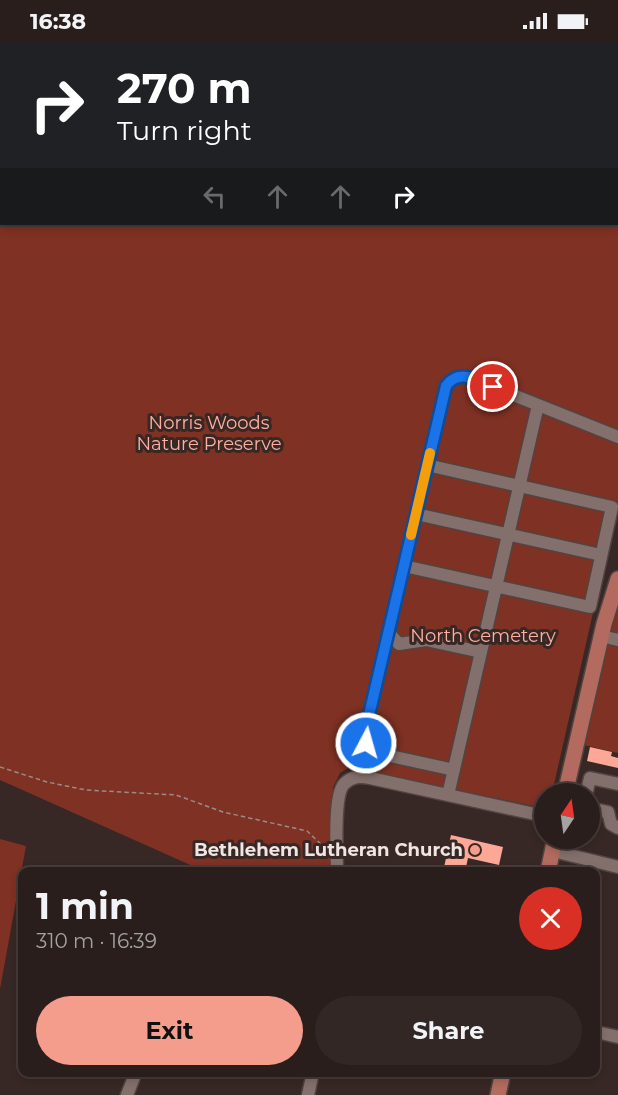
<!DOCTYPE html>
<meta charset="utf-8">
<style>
body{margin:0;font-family:Montserrat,sans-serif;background:#322725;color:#f1f3f6;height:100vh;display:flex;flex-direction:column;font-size:22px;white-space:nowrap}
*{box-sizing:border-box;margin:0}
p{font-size:20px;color:#a5a2a3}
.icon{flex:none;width:33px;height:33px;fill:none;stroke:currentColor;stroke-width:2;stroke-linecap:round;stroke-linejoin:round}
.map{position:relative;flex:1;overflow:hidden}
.panel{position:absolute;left:18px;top:825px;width:582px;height:210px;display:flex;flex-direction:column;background:#2a1e1c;border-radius:12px;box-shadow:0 3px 9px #0003,0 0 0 2px #463c3b}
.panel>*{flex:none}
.banner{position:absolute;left:0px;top:0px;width:618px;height:183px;box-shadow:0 3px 9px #0003,0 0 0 2px #463c3b;background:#202124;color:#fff;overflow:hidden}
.needle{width:39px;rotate:13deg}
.controls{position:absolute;left:534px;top:741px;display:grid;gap:12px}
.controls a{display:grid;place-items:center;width:66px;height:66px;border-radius:50%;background:#2a1e1c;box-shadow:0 3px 9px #0003,0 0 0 2px #463c3b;font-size:30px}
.pin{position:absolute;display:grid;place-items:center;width:51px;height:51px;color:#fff;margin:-26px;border:3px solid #fff;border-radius:50%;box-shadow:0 2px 6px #0007}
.me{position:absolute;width:66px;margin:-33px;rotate:6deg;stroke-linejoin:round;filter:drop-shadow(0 0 4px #0008)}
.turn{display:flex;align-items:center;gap:21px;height:126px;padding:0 18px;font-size:27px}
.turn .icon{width:78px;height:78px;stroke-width:2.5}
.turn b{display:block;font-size:42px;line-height:51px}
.lanes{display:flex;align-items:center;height:57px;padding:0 18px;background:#0003;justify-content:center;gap:30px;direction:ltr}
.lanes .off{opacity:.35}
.round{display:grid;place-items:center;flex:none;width:63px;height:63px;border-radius:32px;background:#322725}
.head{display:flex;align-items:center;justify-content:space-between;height:102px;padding:0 18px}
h1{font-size:36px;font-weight:700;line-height:45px}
.cta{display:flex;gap:12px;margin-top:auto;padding:12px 18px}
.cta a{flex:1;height:69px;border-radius:36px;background:#f49d8c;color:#111;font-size:24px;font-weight:700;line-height:69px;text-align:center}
.cta a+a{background:#322725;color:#f1f3f6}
.status{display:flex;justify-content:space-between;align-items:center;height:42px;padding:0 30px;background:#2a1e1c;direction:ltr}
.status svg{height:16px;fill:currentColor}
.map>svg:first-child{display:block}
.green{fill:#7f3123;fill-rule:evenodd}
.building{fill:#fda897}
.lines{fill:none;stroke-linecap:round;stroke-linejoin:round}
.minor-casing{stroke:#514441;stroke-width:15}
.major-casing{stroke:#514441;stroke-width:18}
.path{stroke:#988b88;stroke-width:1.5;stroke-dasharray:4.5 3;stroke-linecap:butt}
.minor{stroke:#83706c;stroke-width:12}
.major{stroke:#b26b5e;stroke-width:15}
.route-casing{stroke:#114b97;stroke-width:15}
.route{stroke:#1a73e8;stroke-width:10}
.slow{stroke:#f59e0b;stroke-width:10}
.poi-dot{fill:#f49d8c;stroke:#382825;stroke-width:2}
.labels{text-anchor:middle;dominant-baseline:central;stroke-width:6;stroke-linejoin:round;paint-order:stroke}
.park-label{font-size:18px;fill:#feaf9f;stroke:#382825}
.poi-label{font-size:18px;font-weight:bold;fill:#f0e5e3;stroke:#382825;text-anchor:end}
</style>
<div class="status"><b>16:38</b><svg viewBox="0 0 49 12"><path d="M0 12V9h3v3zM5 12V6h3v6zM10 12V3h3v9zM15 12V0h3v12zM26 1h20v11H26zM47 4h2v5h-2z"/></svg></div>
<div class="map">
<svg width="618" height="1053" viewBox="0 0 618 1053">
<rect width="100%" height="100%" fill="#382825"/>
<path class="green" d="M0 0H618V461L552 751 544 752V766L348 726 340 731 333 745 331 829 206 830 0 738ZM2 2H616V182H2Z
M618 561V711L584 703Z
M0 797 26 804 0 947Z"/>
<path class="building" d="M590 705 612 710 611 714 618 716V726L587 719Z
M451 793 503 805 499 823 468 816 465 830H443Z"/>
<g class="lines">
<g class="minor-casing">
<path id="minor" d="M509 0 519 2
M616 17 618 18
M416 472 601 513
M404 524 590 565 612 465 427 423
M388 590 399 602 426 598 481 610
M601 594 618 598
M454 728 377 711 368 705 365 692 446 344 457 335 471 336 618 395
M587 749 590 736 618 742
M448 753 538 363
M590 766 608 770 611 782 618 786
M553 809 618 825
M337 830C337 811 333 754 344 742 352 734 360 734 370 736L544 774
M596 990 618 995
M127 1053 136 1030
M308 1053 313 1030"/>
</g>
<g class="major-casing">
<path id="major" d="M565 752 604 582 618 537
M548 830 555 796
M498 1053 503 1030"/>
</g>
<path class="path" d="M6 2 7 0
M0 20 2 14
M0 725 47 740 86 748 176 753 223 770 307 789 326 807
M562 824 588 830"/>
<use href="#minor" class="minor"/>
<use href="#major" class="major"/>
</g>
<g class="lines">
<g class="route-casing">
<path id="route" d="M366 701V686L446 344C459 326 477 338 493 345"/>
</g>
<use href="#route" class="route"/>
<path class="slow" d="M411 493 430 411"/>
</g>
<circle class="poi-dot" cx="475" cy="808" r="6"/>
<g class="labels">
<g class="park-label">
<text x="209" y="381">Norris Woods<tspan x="209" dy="21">Nature Preserve</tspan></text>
<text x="483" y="594">North Cemetery</text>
</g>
<g class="poi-label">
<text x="463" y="808">Bethlehem Lutheran Church</text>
</g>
</g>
</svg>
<div class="controls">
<a><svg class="needle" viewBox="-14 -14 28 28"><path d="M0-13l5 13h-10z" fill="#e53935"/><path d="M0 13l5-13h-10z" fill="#a5a2a3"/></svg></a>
</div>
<div class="pin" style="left:493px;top:345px;background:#d93025"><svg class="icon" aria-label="arrive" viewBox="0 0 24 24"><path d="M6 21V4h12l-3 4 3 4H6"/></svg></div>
<svg class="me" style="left:366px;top:701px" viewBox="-20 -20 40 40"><circle r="17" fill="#1a73e8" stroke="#fff" stroke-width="3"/><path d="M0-11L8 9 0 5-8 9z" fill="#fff"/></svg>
<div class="banner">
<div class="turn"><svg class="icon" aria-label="right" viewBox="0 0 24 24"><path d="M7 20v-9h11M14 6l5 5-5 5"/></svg><div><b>270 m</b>Turn right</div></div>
<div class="lanes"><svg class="icon off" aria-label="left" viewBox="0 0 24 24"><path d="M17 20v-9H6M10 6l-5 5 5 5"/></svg><svg class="icon off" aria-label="ahead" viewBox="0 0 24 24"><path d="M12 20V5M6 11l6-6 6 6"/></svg><svg class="icon off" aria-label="ahead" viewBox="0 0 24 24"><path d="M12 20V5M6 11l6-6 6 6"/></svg><svg class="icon" aria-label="right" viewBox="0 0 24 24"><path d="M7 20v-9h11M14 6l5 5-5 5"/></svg></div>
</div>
<section class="panel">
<div class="head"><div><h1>1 min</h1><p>310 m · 16:39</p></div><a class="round" style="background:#d93025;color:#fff"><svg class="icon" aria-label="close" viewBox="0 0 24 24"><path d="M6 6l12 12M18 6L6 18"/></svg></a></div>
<div class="cta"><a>Exit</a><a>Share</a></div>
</section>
</div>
